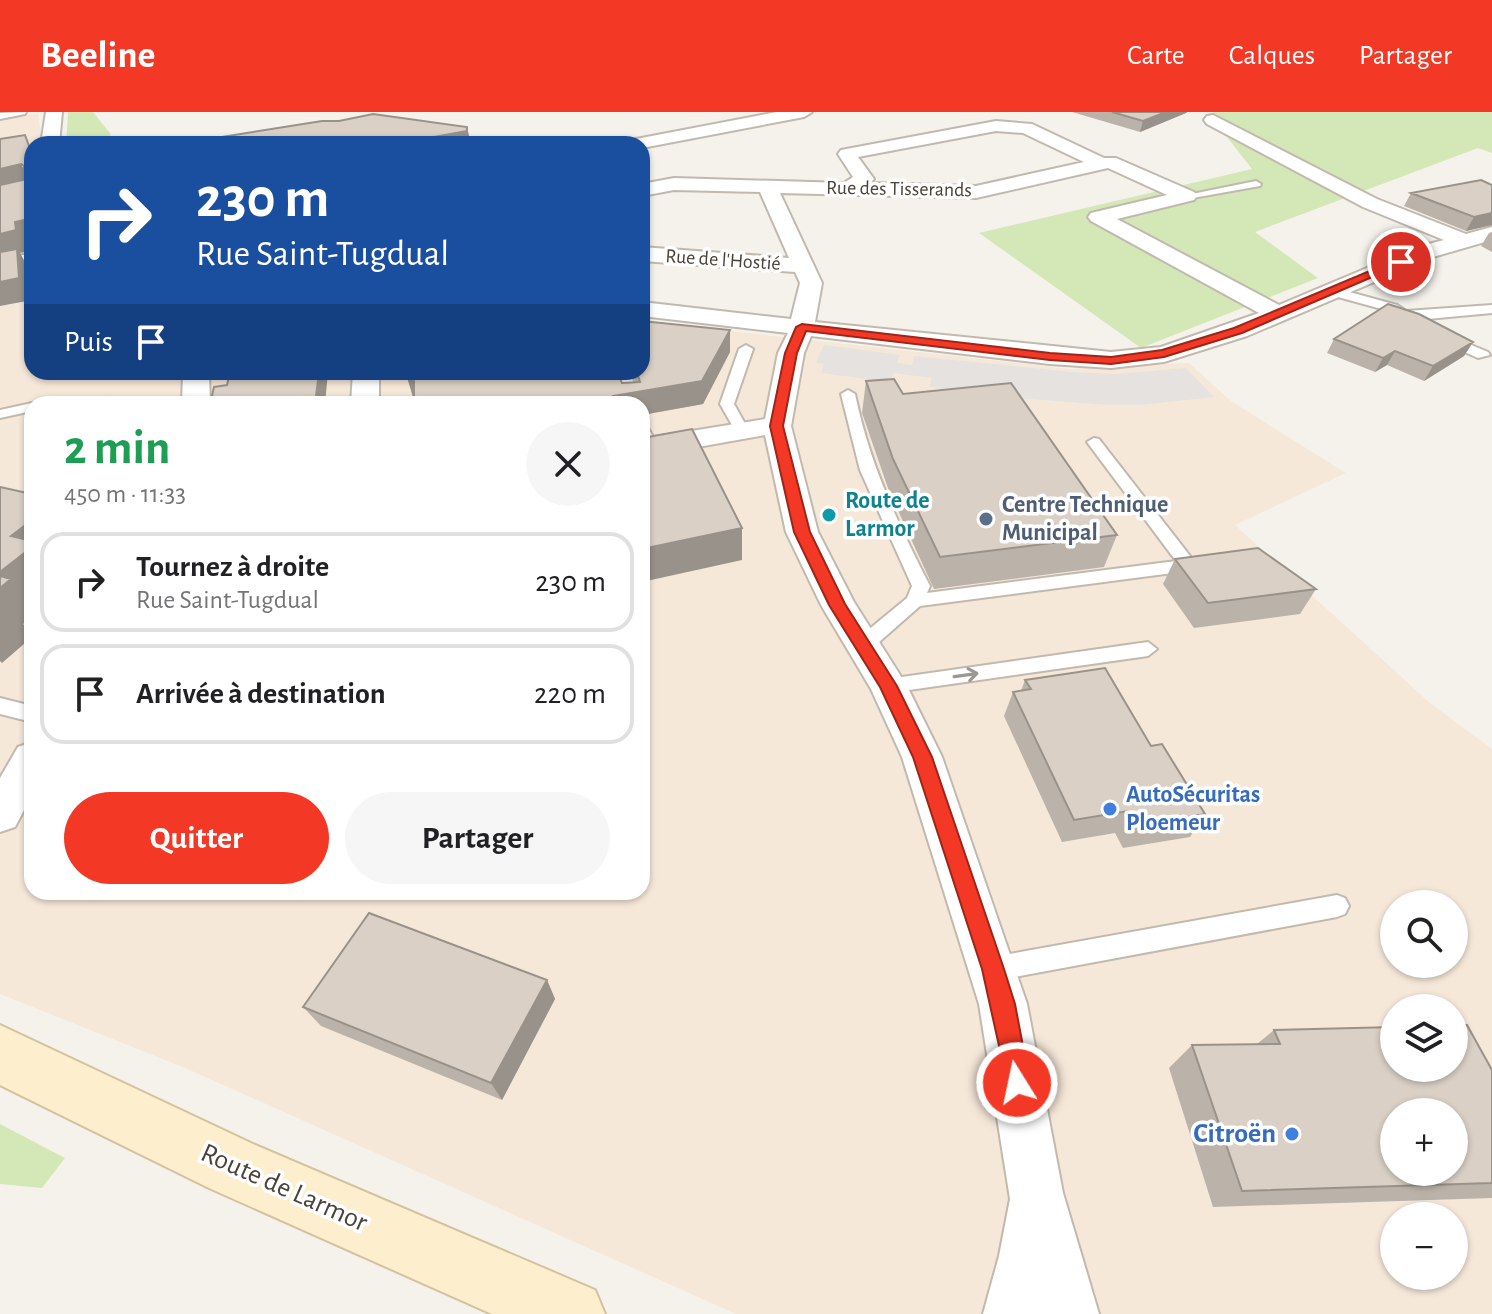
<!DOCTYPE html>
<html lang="fr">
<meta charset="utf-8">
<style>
body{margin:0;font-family:"Alegreya Sans",sans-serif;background:#f6f6f6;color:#202124;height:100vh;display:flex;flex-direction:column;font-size:30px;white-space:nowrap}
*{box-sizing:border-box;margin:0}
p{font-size:26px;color:#757577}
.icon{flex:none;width:44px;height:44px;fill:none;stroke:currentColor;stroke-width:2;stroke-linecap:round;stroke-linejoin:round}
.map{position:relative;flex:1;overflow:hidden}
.panel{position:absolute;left:24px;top:284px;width:626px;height:504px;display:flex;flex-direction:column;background:#fff;border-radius:24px;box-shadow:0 2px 6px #0004}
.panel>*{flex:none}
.guide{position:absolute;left:24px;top:24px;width:626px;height:244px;border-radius:24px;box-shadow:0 2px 6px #0004;background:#1a4fa0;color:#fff;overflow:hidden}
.fabs{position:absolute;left:1380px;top:778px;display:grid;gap:16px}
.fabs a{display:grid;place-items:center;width:88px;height:88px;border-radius:50%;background:#fff;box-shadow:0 2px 6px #0004;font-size:40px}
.pin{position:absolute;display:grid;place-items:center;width:68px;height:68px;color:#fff;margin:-34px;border:4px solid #fff;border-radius:50%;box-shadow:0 2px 8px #0007}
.me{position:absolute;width:88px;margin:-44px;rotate:350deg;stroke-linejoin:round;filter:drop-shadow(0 0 6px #0008)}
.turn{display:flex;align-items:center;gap:28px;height:168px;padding:0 40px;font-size:36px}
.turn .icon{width:104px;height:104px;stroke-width:2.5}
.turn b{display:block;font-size:56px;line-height:68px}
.then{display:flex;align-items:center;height:76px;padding:0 40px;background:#0003;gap:16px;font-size:30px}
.round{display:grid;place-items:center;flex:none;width:84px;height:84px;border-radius:42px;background:#f6f6f6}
.headline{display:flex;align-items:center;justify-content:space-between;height:136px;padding:0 40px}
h1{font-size:48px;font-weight:700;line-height:60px;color:#1e9e55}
.action{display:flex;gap:16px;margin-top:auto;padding:16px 40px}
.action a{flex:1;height:92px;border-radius:48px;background:#f33925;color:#fff;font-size:32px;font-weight:700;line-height:92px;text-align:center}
.action a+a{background:#f6f6f6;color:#202124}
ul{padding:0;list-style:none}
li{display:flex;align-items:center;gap:24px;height:100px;margin:0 16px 12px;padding:0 24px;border:4px solid #e0e0e0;border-radius:24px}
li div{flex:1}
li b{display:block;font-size:30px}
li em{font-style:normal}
header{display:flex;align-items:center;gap:48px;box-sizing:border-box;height:112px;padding:0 40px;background:#f33925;color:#fff}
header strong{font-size:38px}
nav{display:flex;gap:44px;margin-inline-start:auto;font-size:28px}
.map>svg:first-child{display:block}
.commercial{fill:#f6e8d9;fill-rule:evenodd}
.green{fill:#d4e8b7}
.parking{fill:#e5e2e0}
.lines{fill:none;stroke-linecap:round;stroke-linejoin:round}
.service-casing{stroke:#c1b9ae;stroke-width:4}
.minor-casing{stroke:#c1b9ae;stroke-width:4}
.secondary-casing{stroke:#d3c29d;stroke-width:4}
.service{fill:#fff;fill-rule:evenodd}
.minor{fill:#fff;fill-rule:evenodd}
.secondary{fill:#fdefce;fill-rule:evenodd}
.wall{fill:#bbb3a9}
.shaded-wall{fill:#99928a}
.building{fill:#dad0c5;stroke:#99928a;stroke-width:2;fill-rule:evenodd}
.oneway{stroke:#9b9892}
.route{fill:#f33925;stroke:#9e2518;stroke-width:2}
.culture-dot{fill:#0f9aa8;stroke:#fff;stroke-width:3}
.service-dot{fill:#5c6f8a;stroke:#fff;stroke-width:3}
.shop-dot{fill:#3f7fe0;stroke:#fff;stroke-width:3}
.labels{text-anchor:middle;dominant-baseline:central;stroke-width:7;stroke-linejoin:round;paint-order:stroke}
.far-street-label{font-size:20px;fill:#4a4339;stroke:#fff}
.culture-label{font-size:24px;font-weight:bold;fill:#0d838f;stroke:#fff;text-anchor:start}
.service-label{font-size:24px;font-weight:bold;fill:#4e5e75;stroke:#fff;text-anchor:start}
.shop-label{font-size:24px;font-weight:bold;fill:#366cbe;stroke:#fff;text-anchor:start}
.near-shop-label{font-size:28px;font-weight:bold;fill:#366cbe;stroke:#fff;text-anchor:end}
.near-street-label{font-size:28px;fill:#4a4339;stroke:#fff}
</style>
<header>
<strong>Beeline</strong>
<nav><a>Carte</a><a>Calques</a><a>Partager</a></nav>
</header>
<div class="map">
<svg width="1492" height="1202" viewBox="0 0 1492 1202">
<rect width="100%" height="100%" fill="#f5f2ec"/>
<path class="commercial" d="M38 1 42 32H32V260H642V209L1071 257 1189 251 1231 289 1346 361 1235 413 1430 591 1492 637V1202H736L185 956 0 882V8ZM32 292H642V780H32ZM1394 792H1454V852H1394ZM1394 896H1454V956H1394ZM1394 1000H1454V1060H1394ZM1394 1104H1454V1164H1394Z"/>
<path class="green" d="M68 0H93L110 21 112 32H66Z
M1214 0H1492V41L1478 36 1255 120 1318 166 1141 236 979 121 1252 57 1209 2Z
M0 1012 65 1046 42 1076 0 1072Z"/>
<path class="parking" d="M824 233 900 243 897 251 912 253 914 244 1072 260 1115 262 1186 256 1214 285 1140 293H1109L990 284 930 275 931 266 894 261 890 270 821 261 824 252 816 251Z"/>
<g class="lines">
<g class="service-casing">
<path id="service" d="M26 0 25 2 0 7V1Z
M1256 69 1261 72 1260 74 1187 87 1182 84Z
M1331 175 1397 193 1406 199 1492 193V201L1406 209 1389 199 1327 182 1325 179Z
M1445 222 1488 240 1490 243 1478 246 1440 229 1438 226Z
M746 233 753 237 734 292 748 317 741 321 736 320 720 292 739 237Z
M616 260H630L640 292H626Z
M848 278 855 282C869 351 898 412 930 474L927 481 1176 449 1087 330 1094 326 1099 327 1197 453 1188 459 920 494 870 538H856L854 533 856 528 907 486 912 474 860 358 841 282Z
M32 291 37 292H32V299L0 306V298Z
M642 313 647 314 658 334 655 337 650 339 642 334Z
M1148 530 1157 537 1148 544 888 581 881 579 878 574 881 569 888 567Z
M0 586 32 594V610L0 602Z
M1337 783 1345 786 1349 794 1345 802 1337 805 993 869 984 865 981 857 984 849 993 845Z"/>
</g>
<g class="minor-casing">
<path id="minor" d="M46 0H62L59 32H41Z
M777 0H812L804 5 642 36V32H627L636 27Z
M1213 3 1377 87 1466 122 1492 115V128L1433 145 1247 224 1164 250 1111 256 1050 252 811 224 804 241 791 314 818 420 854 490 907 574 942 645 1027 892 1063 1081 1099 1202H983L999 1144 1010 1087 979 892 902 645 871 577 821 493 786 420 765 323 642 345V327L765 307 778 241 788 221 642 204V190L791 207 800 171 795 160 642 149V135L789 146 760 80 674 78 642 84V72L674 66 844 71 853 65 838 42 841 38 996 9 1032 12 1104 46H1116L1194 80 1197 84 1194 88 1117 107 1279 193 1417 135 1444 128 1363 95 1207 12 1204 8 1207 4ZM996 19 1023 21 1084 50 976 74 870 71 874 67 858 45ZM1108 56 1167 83 1091 101 1088 105 1091 109 1259 201 1161 235 1111 240 815 210 822 171 780 81 976 86Z
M32 141V155L0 162V148Z
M183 260H209L210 292H182Z
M353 260H379V292H351Z
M32 630V683L15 715 0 720V666L18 635Z"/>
</g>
<g class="secondary-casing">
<path id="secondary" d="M0 913 253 1032 595 1178 605 1202H492L209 1076 0 973Z"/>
</g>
<use href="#service" class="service"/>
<use href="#minor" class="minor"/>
<use href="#secondary" class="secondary"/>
</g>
<path class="wall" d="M1072 0H1187L1186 1 1140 20Z
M1411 81 1492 113 1466 119 1404 94Z
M1492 120V140L1481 134 1489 121Z
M730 218V240L703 292 642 303V292L413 285 406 260 622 271H636L632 260H642Z
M1334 227 1473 230 1464 244 1424 269 1387 253 1375 260 1327 241Z
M866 269 903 282 1117 423 1104 455 934 477 889 379 862 301Z
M1175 447 1316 477 1300 502 1194 516 1163 472Z
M1025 568 1151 634 1205 702 1190 725 1123 736 1115 721 1062 730 1004 604 1013 580 1021 579Z
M547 868 555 887 502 988 321 914 303 895Z
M1274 918 1492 958V1086L1213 1095 1169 956 1192 933 1257 932Z"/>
<path class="shaded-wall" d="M1166 0H1187L1186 1 1140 20 1143 9Z
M467 15 471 32H395Z
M21 52 28 66V55L32 54V130L27 131 28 139 20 141 30 159 32 188 0 194V122L15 110 0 79V57Z
M1492 101V113L1466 119 1474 105Z
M730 218V240L703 292 642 303V292H580L613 284 702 269Z
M1473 230 1464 244 1424 269 1433 254Z
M1395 239 1387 253 1375 260 1383 246Z
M319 260H328L325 292H315Z
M414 261 421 285H413L406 262Z
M425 286 427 292H416L414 287Z
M533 288 534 292H503Z
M32 408V488L30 490 32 492V505L23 512 32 522V525L2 551 0 549V460L11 424Z
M742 416V448L642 470V437Z
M547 868 555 887 502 988 491 971Z"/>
<path class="building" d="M1112 0H1166L1143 9Z
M373 2 467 15V19L395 32H178L322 9H339Z
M25 23 32 42V54L28 55 29 107 15 110 16 118 0 122V73L23 68 24 54 21 52 0 57V27Z
M1481 68 1492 73V101L1474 105 1411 81Z
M17 137 19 166 0 170V140Z
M1388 192 1419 202 1473 230 1433 254 1395 239 1383 246 1334 227Z
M642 209 730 218 702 269 613 284 614 287 579 292H534L533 288 503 292H425V286L414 287V261L406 262V260H618L622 271 640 270 637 260H642Z
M230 260H319L315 292H210L214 275 227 273Z
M894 267 903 282 1011 271 1117 423 940 445 893 347 866 269Z
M106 285 107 292H76Z
M692 317 742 416 642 437V326Z
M0 375 32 382V408L11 424 32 429V435L0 460Z
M1258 436 1316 477 1208 491 1175 447Z
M0 464 11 467 0 476Z
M1105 556 1151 634 1162 632 1205 702 1137 714 1128 699 1074 708 1013 580 1031 577 1025 568Z
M369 801 547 868 491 971 303 895Z
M1454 913H1467L1492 958V1071L1242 1079 1192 933 1280 932 1274 918 1394 915V956H1454ZM1394 1000H1454V1060H1394Z"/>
<defs><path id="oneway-shaft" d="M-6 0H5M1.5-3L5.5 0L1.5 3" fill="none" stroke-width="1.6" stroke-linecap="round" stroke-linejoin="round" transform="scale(2)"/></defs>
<use class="oneway" href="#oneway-shaft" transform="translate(966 563) rotate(-8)"/>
<path class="route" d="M1398 147 1407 150 1242 221 1164 245 1111 252 1050 248 806 219 797 241 783 314 810 420 845 492 897 574 932 645 1004 857 1015 892 1030 971 1026 979 1017 983 1009 979 982 857 913 645 880 575 829 493 794 420 770 314 785 241 796 215 802 212 1050 241 1111 245 1162 238 1234 216Z"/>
<circle class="culture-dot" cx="829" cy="403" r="8"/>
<circle class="service-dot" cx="986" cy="407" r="8"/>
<g class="shop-dot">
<circle cx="1110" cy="697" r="8"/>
<circle cx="1292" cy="1022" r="8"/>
</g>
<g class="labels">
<g class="far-street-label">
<text transform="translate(899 77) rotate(1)">Rue des Tisserands</text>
<text transform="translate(723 148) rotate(4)">Rue de l'Hostié</text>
</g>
<g class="culture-label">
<text x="845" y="389">Route de<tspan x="845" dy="28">Larmor</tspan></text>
</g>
<g class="service-label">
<text x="1002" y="393">Centre Technique<tspan x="1002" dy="28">Municipal</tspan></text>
</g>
<g class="shop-label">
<text x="1126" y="683">AutoSécuritas<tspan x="1126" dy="28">Ploemeur</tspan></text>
</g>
<g class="near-shop-label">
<text x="1276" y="1022">Citroën</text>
</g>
<g class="near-street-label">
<text transform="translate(284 1076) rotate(24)">Route de Larmor</text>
</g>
</g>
</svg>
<div class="fabs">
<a><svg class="icon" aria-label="search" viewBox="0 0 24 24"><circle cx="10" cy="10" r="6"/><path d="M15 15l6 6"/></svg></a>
<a><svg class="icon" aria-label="layers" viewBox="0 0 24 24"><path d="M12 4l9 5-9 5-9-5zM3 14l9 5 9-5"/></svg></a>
<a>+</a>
<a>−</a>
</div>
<div class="pin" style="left:1401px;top:150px;background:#d93025"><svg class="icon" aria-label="arrive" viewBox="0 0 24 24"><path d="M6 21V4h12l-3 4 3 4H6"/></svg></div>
<svg class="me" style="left:1017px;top:971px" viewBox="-20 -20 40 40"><circle r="17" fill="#f33925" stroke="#fff" stroke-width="3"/><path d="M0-11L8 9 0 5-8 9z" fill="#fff"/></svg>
<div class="guide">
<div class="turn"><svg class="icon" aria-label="right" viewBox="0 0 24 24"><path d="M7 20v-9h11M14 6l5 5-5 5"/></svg><div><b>230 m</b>Rue Saint-Tugdual</div></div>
<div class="then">Puis<svg class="icon" aria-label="arrive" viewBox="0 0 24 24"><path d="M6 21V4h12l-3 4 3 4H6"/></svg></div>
</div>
<section class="panel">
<div class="headline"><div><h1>2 min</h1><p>450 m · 11:33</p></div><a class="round"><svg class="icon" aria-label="close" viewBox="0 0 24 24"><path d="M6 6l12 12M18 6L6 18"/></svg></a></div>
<ul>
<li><svg class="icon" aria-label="right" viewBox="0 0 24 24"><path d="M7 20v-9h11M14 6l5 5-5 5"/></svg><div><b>Tournez à droite</b><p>Rue Saint-Tugdual</p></div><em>230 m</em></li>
<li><svg class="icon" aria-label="arrive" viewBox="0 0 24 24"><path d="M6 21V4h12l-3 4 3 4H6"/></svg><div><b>Arrivée à destination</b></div><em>220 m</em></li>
</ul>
<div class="action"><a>Quitter</a><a>Partager</a></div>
</section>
</div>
